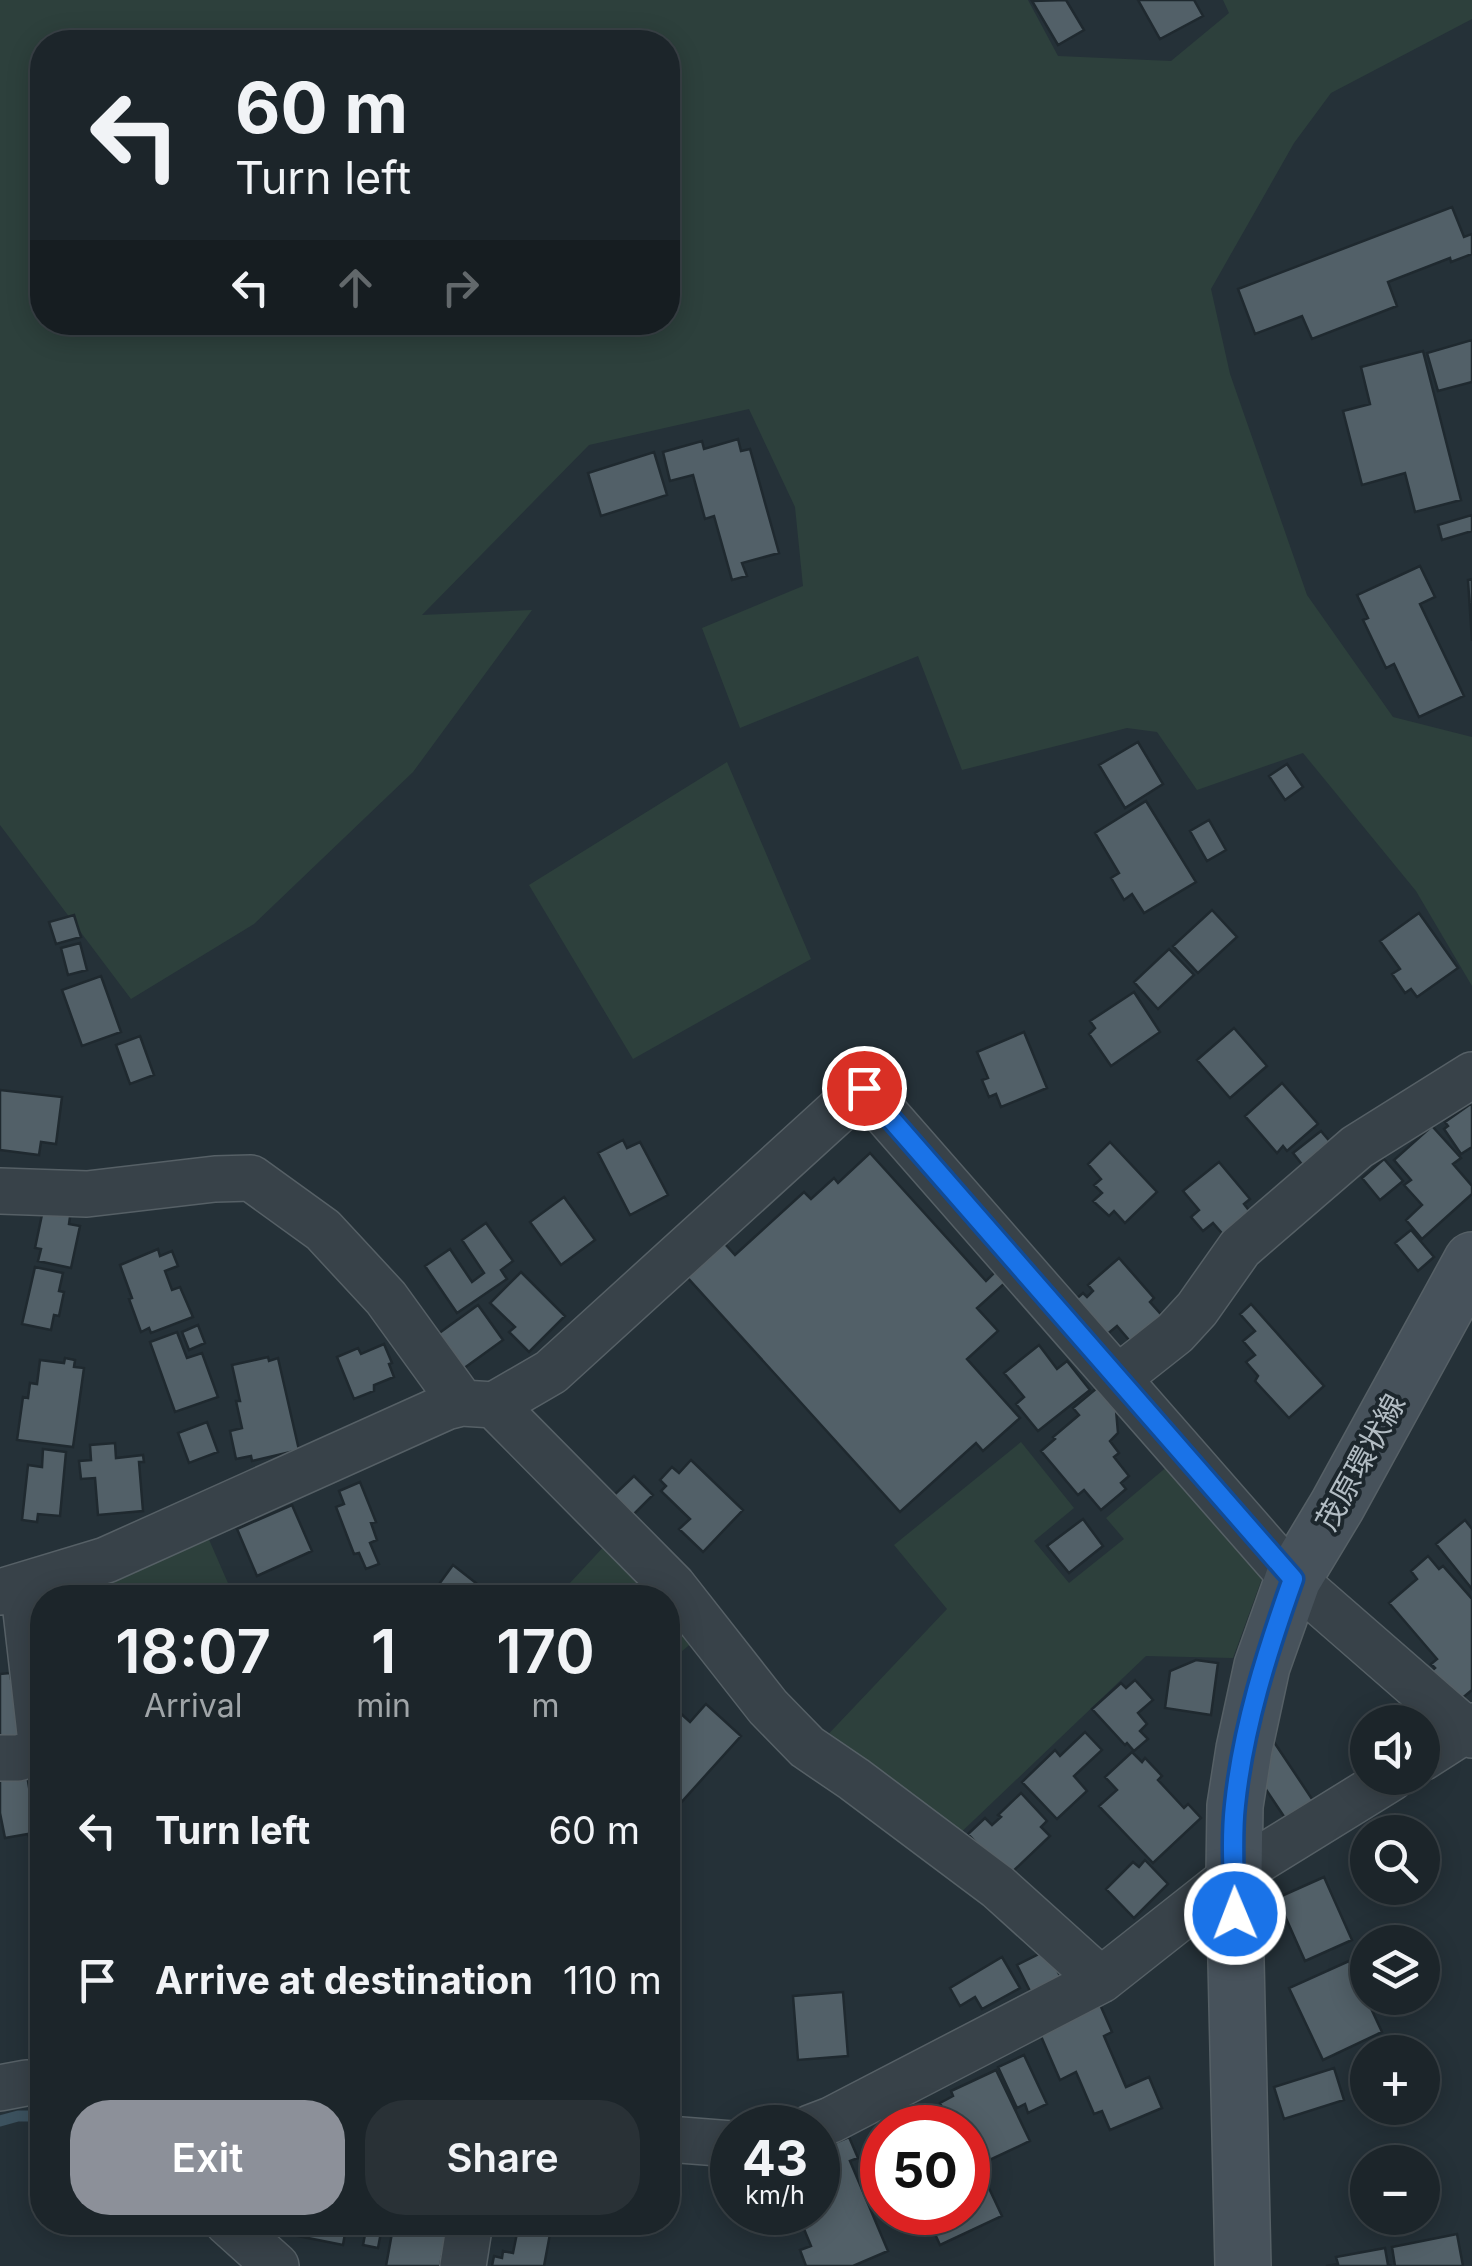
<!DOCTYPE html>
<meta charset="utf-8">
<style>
body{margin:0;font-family:Inter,"Noto Sans JP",sans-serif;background:#293136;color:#f1f3f6;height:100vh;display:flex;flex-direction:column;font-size:38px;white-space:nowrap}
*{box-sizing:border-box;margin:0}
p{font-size:32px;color:#a0a5a8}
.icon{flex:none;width:55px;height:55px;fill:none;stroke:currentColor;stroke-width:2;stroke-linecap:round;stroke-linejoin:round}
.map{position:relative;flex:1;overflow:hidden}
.panel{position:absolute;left:30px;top:1585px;width:650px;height:650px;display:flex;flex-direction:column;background:#1c252a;border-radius:40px;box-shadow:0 5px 25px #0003,0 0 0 2px #3a4247}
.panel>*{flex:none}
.banner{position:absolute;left:30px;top:30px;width:650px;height:305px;border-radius:40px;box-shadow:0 5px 25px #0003,0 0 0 2px #3a4247;background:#1c252a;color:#f1f3f6;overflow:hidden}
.controls{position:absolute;left:1350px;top:1705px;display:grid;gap:20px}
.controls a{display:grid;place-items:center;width:90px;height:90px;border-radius:50%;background:#1c252a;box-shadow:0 5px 25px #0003,0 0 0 2px #3a4247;font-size:50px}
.speed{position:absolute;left:710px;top:2105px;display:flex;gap:20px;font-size:50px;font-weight:700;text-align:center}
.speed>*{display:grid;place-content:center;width:130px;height:130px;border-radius:50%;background:#1c252a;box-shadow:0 5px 25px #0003,0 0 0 2px #3a4247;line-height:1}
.speed small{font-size:25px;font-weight:400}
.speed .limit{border:15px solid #d22;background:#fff;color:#111}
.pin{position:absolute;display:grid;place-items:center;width:85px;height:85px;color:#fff;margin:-42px;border:5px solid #fff;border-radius:50%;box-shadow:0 2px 10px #0007}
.me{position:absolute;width:110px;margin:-55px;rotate:359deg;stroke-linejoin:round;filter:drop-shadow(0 0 8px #0008)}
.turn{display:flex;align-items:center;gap:35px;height:210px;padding:0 40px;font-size:45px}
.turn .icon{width:130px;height:130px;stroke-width:2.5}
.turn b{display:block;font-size:70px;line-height:85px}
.lanes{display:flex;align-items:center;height:95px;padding:0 40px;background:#0003;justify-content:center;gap:50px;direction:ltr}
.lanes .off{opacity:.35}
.eta{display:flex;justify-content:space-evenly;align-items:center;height:170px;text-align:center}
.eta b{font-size:60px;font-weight:600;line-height:70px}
.primary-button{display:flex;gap:20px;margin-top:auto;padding:20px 40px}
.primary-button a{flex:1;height:115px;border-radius:40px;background:#8c9099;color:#fff;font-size:40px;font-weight:600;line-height:115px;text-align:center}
.primary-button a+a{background:#293136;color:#f1f3f6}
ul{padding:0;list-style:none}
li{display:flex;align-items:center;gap:30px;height:150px;padding:0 40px}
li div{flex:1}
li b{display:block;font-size:38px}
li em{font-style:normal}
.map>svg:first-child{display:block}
.green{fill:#2d403c;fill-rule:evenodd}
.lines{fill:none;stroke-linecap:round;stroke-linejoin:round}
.stream{stroke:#3c525f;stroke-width:11}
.building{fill:#526068;stroke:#1f292f;stroke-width:2.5}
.street-casing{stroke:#566066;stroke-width:48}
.secondary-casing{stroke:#566066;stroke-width:58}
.street{stroke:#384249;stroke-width:45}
.secondary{stroke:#47525b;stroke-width:55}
.route-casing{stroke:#114b97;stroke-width:25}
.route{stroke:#1a73e8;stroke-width:18}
.labels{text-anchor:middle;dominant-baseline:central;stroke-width:8;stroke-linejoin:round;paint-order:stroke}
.street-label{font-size:30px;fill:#b3bdc4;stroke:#1d272d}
</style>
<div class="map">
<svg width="1472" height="2266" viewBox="0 0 1472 2266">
<rect width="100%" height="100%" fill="#253138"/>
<path class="green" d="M0 0H1028L1058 56 1171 61 1229 13 1223 0H1472V19L1331 93 1294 143 1211 289 1230 374 1307 595 1393 717 1472 737V986L1416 891 1303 753 1197 790 1157 732 1127 728 962 770 918 656 740 728 702 628 803 586 795 507 749 409 589 445 422 615 532 610 413 772 254 924 131 999 0 825ZM42 42H668V322H42Z
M727 762 811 959 633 1059 529 885Z
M1021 1442 1074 1508 1034 1541 1069 1583 1124 1539 1106 1518 1175 1460 1265 1570 1233 1658 1146 1656 954 1839 820 1743 947 1609 894 1545Z
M207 1535 234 1597H111L102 1574Z
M609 1541 657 1598H556Z
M668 1610 694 1641 668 1663Z"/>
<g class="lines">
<path class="stream" d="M0 2121 18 2116H42"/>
</g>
<path class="building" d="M1066 0 1084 30 1058 45 1032 1Z
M1138 0H1194L1203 16 1160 39Z
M1452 207 1464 237 1472 234V254L1451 262 1450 258 1388 282 1397 306 1312 339 1302 316 1255 334 1238 289Z
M1472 340V382L1438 391 1427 353Z
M1423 351 1461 500 1415 512 1405 473 1362 485 1343 411 1370 404 1361 367Z
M738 439 741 451 750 449 779 553 742 563 747 576 732 580 714 516 705 519 693 475 670 481 663 452 702 441 704 449Z
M654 452 667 495 601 516 588 473Z
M1472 515V531L1442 540 1438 525Z
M1420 566 1435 597 1420 604 1464 696 1419 717 1394 664 1386 668 1363 620 1368 618 1357 595Z
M1472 579V641L1468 580Z
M1138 742 1163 784 1125 808 1099 765Z
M1287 764 1303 787 1285 800 1269 776Z
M1146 801 1196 882 1144 913 1132 894 1124 900 1111 878 1119 873 1095 833Z
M1209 820 1226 850 1207 861 1190 831Z
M1212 910 1237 937 1198 973 1173 946Z
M1419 913 1458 968 1417 997 1411 989 1405 993 1392 974 1400 969 1380 941Z
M74 915 81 937 56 944 49 922Z
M80 943 87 970 68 975 61 948Z
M1169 949 1194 975 1158 1009 1134 982Z
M101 976 121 1032 82 1046 62 990Z
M1134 992 1160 1032 1111 1066 1089 1034 1095 1028 1090 1021Z
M1234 1028 1267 1066 1230 1098 1197 1060Z
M1024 1032 1047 1088 1001 1107 996 1094 989 1097 982 1080 988 1078 977 1052Z
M140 1036 154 1075 130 1084 116 1045Z
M1282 1083 1318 1124 1287 1151 1283 1146 1277 1153 1245 1116Z
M0 1090 62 1097 56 1144 41 1142 39 1155 0 1150Z
M1472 1103V1147L1461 1154 1444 1129 1448 1126 1445 1122Z
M1432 1126 1461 1158 1453 1164 1472 1186V1194L1422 1239 1406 1220 1422 1205 1404 1185 1411 1180 1394 1160Z
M1321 1131 1336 1149 1308 1172 1293 1153Z
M623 1140 627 1148 640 1142 668 1195 630 1215 598 1153Z
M1110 1142 1157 1192 1125 1223 1114 1211 1109 1216 1093 1201 1102 1193 1094 1185 1101 1179 1088 1164Z
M870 1153 986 1281 995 1272 1005 1283 977 1308 998 1331 967 1359 1020 1418 983 1451 976 1443 900 1512 687 1277 724 1243 735 1255 804 1192 811 1199 834 1178 838 1183Z
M1384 1159 1403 1181 1380 1200 1362 1178Z
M1219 1162 1250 1199 1244 1204 1254 1217 1227 1239 1213 1223 1203 1231 1191 1217 1199 1210 1183 1191Z
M564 1197 595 1240 561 1265 530 1222Z
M44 1205 71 1210 69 1224 80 1226 71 1268 38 1261 41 1249 35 1248Z
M486 1223 513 1261 501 1270 507 1279 457 1313 425 1266 450 1249 472 1282 484 1273 462 1240Z
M1411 1230 1434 1257 1418 1271 1395 1243Z
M158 1249 160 1256 172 1251 178 1266 165 1271 172 1290 180 1287 193 1317 151 1333 149 1328 141 1332 129 1299 132 1298 120 1265Z
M1119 1258 1154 1298 1150 1302 1166 1320 1135 1347 1117 1326 1105 1336 1075 1300 1083 1293 1087 1297 1093 1291 1088 1285Z
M35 1267 63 1273 59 1291 64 1292 59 1316 54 1315 51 1330 22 1324Z
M521 1272 565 1316 529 1352 509 1332 515 1327 490 1303Z
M1251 1304 1324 1386 1289 1418 1255 1381 1258 1376 1246 1362 1255 1355 1243 1341 1255 1331 1240 1314Z
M478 1305 503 1340 456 1374 431 1339Z
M198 1325 205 1343 189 1350 182 1332Z
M177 1332 187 1358 202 1353 218 1397 175 1412 150 1342Z
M384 1344 392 1363 389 1364 394 1377 374 1385V1391L354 1399 337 1357 358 1348 361 1354Z
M1039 1345 1057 1369 1067 1361 1090 1390 1038 1431 1016 1404 1024 1397 1004 1373Z
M268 1357 269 1361 278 1358 299 1450 252 1461 251 1456 236 1459 230 1431 242 1428 236 1401H240L232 1365Z
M65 1358 75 1360 74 1367 84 1368 73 1447 17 1440 23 1397 28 1398 30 1383 37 1384 40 1360 64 1363Z
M1097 1388 1116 1410 1118 1433 1110 1441 1119 1453 1114 1457 1129 1476 1121 1483 1126 1489 1101 1510 1084 1490 1078 1495 1041 1451 1055 1439 1053 1437 1079 1415 1073 1408Z
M207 1422 218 1452 189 1463 178 1433Z
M115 1443 116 1458 143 1455 144 1462H139L143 1511 98 1515 95 1478 81 1479 79 1461 91 1460 90 1445Z
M43 1449 66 1452 60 1516 38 1514 37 1522 22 1520 28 1465 42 1467Z
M691 1460 743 1510 703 1552 679 1529 690 1519 661 1491 666 1486 660 1480 672 1467 679 1473Z
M634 1476 653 1495 632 1516 612 1497Z
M360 1482 376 1522 371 1523 377 1540 370 1543 379 1564 366 1569 359 1553 354 1554 336 1507 344 1504 339 1491Z
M292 1505 312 1551 257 1576 237 1529Z
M1083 1519 1103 1546 1069 1573 1047 1546Z
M1465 1520 1472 1529V1589L1436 1544Z
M1428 1556 1439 1569 1443 1566 1472 1599V1690L1454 1705 1428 1674 1435 1668 1431 1664 1437 1659 1389 1603 1417 1579 1411 1571Z
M453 1565 495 1598H429Z
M1196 1660 1218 1663 1211 1715 1165 1708 1170 1671Z
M10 1673 11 1679H17L26 1735 0 1737V1674Z
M1135 1680 1153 1700 1138 1713 1147 1724 1140 1731 1148 1739 1134 1751 1127 1743 1125 1745 1092 1709 1121 1683 1126 1688Z
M668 1702 690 1722 706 1704 741 1736 668 1817Z
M1085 1732 1102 1750 1074 1776 1087 1791 1057 1819 1022 1782 1055 1750 1060 1756Z
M1274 1742 1316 1805 1289 1824 1263 1785 1269 1745Z
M1132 1752 1142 1762 1145 1758 1162 1776 1158 1780 1184 1808 1188 1804 1201 1818 1153 1863 1099 1806 1117 1790 1105 1777Z
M27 1775 29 1787 42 1785V1838L30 1840 28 1834 5 1838 0 1813V1780Z
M1021 1793 1047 1821 1041 1827 1050 1836 1008 1876 968 1834 985 1818 992 1825 1001 1817 998 1815Z
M1145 1860 1168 1884 1134 1918 1106 1889 1133 1862 1139 1867Z
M1324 1877 1352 1940 1305 1961 1277 1898Z
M1047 1950 1061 1978 1031 1993 1017 1965Z
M1002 1957 1020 1988 982 2009 975 1997 960 2006 950 1988Z
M1349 1961 1382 2032 1323 2060 1289 1988Z
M843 1992 848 2056 798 2060 793 1996Z
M1098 2000 1112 2032 1104 2036 1126 2087 1149 2077 1162 2108 1110 2130 1102 2111 1094 2114 1076 2072 1060 2080 1037 2027Z
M1024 2055 1047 2104 1028 2113 1025 2104 1017 2108 998 2067Z
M1334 2068 1344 2100 1284 2119 1274 2087Z
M996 2070 1030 2141 981 2164 968 2136V2128H963L961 2122 951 2126 940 2103 953 2096 951 2091Z
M849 2137 858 2158 850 2161 888 2251 853 2266H806L800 2250 811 2246 797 2212H818V2150Z
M977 2174 982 2185 987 2184 1002 2216 940 2245 925 2212H968V2179Z
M296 2222H347L343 2245 293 2235Z
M394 2222 447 2231 440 2266H386Z
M367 2224 382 2227 378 2248 363 2245Z
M518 2228 550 2234 544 2266H492L494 2256 502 2258 503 2251 513 2253Z
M1457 2234 1463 2266H1395L1392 2247Z
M1385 2248 1388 2265 1392 2266H1326L1338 2264 1336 2257Z"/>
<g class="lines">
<g class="street-casing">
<path id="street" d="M0 1191 87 1194 215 1179 251 1178 323 1230 386 1298 462 1403
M1118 1378 1175 1333 1197 1309 1240 1248 1357 1147 1472 1075
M494 1405 673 1586 768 1707 807 1747 854 1779 998 1887 1101 1980
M0 1592 106 1560 446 1407 462 1403 494 1405 551 1372 863 1088 1293 1579 1472 1735
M0 1758H18L42 1751 23 1585
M1422 1758 1472 1726
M0 2088 26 2083H42
M810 2128 831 2120 1101 1980 1234 1875 1391 1778
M668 2139 732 2144
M227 2222 276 2266
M463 2266 470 2222"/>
</g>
<g class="secondary-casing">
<path id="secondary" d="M1243 2266 1234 1875 1235 1806 1244 1749 1262 1666 1293 1579 1337 1506 1472 1260"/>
</g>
<use href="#street" class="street"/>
<use href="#secondary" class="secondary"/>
</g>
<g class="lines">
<g class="route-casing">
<path id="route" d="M864 1088 1293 1579C1267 1652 1243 1727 1235 1805 1231 1841 1234 1878 1235 1914"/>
</g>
<use href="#route" class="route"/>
</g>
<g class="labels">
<g class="street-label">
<text transform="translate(1360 1462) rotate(-61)">茂原環状線</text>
</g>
</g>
</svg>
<div class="controls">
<a><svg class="icon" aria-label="sound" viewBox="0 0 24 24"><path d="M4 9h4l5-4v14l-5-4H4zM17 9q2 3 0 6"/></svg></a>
<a><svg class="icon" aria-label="search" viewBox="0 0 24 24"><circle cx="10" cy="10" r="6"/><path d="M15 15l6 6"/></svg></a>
<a><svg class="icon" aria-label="layers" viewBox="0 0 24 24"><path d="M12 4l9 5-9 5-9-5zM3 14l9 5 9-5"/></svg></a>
<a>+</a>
<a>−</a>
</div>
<div class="speed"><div>43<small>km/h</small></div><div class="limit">50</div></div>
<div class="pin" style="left:864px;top:1088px;background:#d93025"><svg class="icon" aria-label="arrive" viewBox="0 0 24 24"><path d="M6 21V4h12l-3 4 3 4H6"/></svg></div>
<svg class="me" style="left:1235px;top:1914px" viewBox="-20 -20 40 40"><circle r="17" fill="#1a73e8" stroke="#fff" stroke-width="3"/><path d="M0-11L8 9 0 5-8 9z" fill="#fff"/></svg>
<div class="banner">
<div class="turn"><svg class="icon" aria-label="left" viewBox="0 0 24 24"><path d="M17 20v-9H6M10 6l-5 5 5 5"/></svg><div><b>60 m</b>Turn left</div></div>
<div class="lanes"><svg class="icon" aria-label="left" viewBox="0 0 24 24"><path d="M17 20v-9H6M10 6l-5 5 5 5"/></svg><svg class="icon off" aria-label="ahead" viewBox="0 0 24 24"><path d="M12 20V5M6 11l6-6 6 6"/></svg><svg class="icon off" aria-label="right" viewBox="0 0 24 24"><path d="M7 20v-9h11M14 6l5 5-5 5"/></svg></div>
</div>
<section class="panel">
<div class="eta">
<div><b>18:07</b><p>Arrival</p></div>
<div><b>1</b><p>min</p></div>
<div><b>170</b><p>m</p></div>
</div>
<ul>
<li><svg class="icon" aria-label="left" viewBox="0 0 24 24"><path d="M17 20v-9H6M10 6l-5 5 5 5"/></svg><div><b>Turn left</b></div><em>60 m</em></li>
<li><svg class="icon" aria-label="arrive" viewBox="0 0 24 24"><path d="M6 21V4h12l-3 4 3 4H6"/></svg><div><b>Arrive at destination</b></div><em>110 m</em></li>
</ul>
<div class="primary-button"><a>Exit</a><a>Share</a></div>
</section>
</div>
